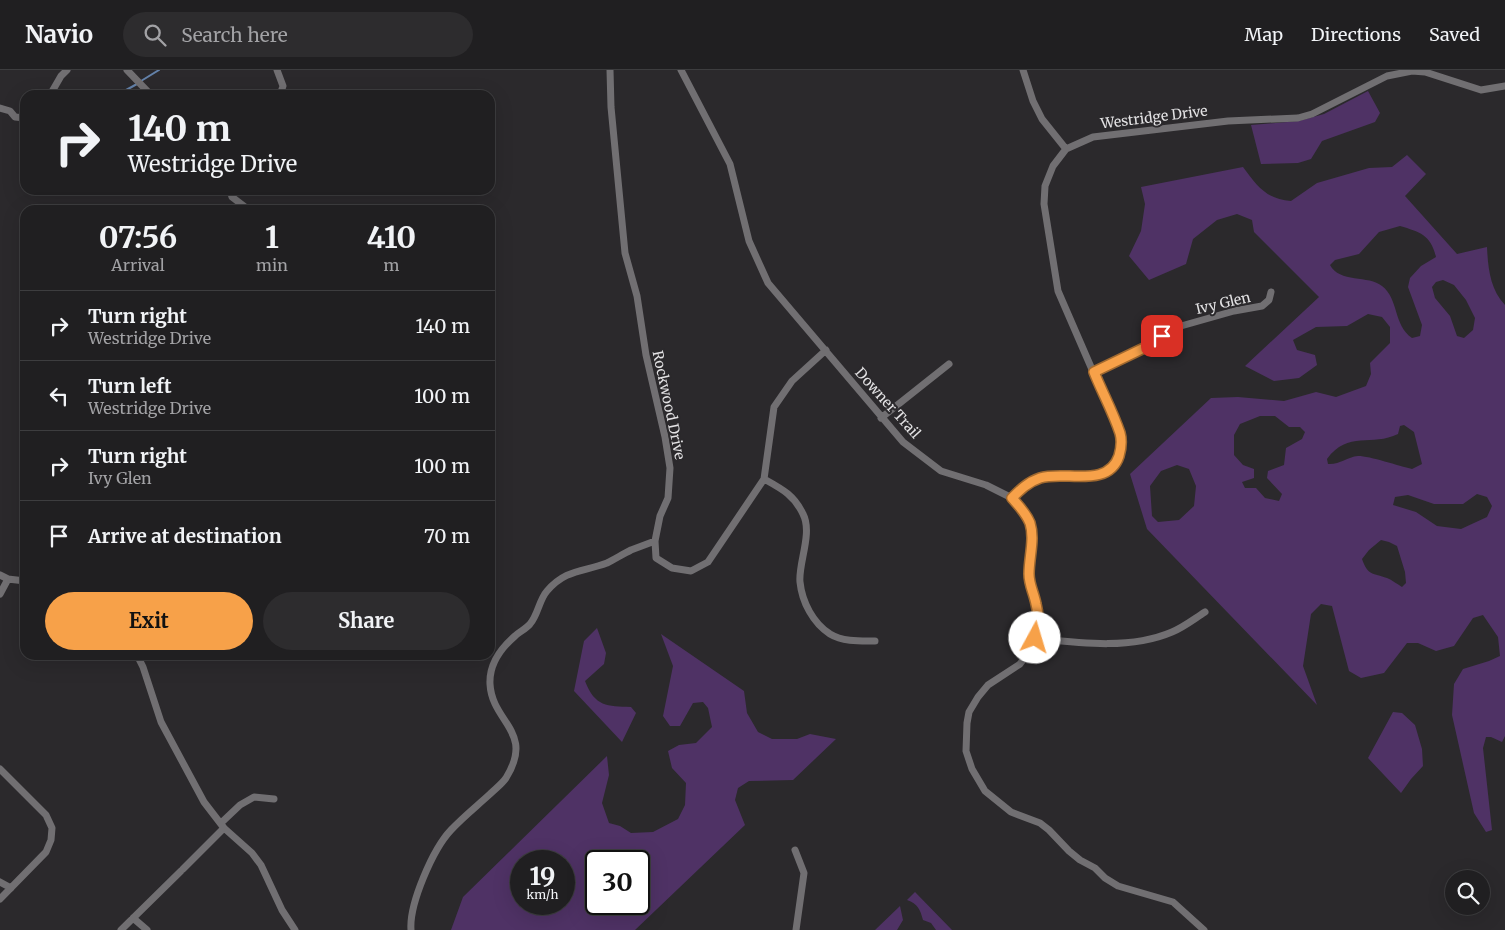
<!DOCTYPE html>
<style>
body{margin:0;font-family:Merriweather,serif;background:#2d2c2e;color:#f1f3f6;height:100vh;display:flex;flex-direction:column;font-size:19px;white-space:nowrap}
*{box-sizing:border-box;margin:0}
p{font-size:16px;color:#a2a2a5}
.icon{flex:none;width:28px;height:28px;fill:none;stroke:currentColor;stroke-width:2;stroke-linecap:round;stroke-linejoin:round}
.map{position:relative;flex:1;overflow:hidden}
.side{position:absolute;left:20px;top:135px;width:475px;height:455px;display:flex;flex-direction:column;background:#201f21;border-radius:15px;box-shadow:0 5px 20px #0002,0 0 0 1px #3d3d3f}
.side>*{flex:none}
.top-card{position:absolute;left:20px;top:20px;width:475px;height:105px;border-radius:15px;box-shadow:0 5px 20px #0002,0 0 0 1px #3d3d3f;background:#201f21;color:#f1f3f6;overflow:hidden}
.fabs{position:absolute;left:1445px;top:800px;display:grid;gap:10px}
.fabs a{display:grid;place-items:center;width:45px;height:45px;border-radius:50%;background:#201f21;box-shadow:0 5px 20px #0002,0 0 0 1px #3d3d3f;font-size:25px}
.speed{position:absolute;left:510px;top:780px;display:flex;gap:10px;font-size:25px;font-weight:700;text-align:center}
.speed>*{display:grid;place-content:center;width:65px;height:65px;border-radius:50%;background:#201f21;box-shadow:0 5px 20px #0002,0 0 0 1px #3d3d3f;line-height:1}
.speed small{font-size:12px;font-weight:400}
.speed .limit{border:2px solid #111;border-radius:8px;background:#fff;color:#111}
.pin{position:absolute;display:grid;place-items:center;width:42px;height:42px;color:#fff;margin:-21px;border-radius:10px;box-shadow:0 2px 8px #0006}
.me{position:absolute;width:55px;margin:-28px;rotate:6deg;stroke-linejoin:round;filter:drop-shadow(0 0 4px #0008)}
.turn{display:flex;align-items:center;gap:18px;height:105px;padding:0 25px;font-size:22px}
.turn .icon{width:65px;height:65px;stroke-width:2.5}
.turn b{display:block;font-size:35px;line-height:42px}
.eta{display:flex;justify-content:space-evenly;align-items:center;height:85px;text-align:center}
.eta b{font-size:30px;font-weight:700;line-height:35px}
.cta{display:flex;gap:10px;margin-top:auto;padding:10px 25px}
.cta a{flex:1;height:58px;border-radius:30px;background:#f7a149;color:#111;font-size:20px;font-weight:700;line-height:58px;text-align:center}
.cta a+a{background:#2d2c2e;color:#f1f3f6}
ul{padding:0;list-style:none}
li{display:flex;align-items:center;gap:15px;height:70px;padding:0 25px;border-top:1px solid #3d3d3f}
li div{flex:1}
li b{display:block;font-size:19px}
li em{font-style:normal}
header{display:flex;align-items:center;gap:30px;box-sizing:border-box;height:70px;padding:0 25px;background:#201f21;border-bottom:1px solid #3d3d3f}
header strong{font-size:24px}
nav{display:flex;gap:28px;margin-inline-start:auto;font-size:18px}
.search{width:350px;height:45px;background:#2d2c2e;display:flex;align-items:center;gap:12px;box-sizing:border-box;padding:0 18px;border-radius:28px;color:#a2a2a5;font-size:19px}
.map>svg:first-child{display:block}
.green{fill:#4f3265;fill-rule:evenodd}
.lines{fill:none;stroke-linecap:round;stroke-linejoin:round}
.stream{stroke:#6381a9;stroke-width:2}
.minor{stroke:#716f72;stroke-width:7}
.route-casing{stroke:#a1692f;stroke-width:12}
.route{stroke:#f7a149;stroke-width:9}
.labels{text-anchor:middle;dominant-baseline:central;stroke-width:4;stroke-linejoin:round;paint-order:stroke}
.street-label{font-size:14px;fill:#e3e2e4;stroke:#2b292c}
</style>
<header>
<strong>Navio</strong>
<div class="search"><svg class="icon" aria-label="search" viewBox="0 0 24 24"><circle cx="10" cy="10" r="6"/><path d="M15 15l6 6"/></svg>Search here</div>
<nav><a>Map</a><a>Directions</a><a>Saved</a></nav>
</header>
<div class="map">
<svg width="1505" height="860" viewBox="0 0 1505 860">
<rect width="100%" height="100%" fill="#2b292c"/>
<path class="green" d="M1368 21 1380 43 1375 52 1322 71 1311 89 1298 93 1261 94 1251 55 1299 51 1324 44Z
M1407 85 1426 104 1405 126 1457 184 1487 177C1488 198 1490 219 1505 235V666L1502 672 1491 667H1486L1483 678 1492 760 1486 762 1474 743 1452 645 1454 614 1463 599 1489 591 1500 586 1498 567 1483 545 1473 548 1454 576 1436 581 1418 573H1407L1384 603 1361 608 1349 601 1332 536 1321 534 1311 544 1303 596 1317 635 1147 459 1130 404 1211 328 1238 327 1284 331 1316 322 1336 327 1366 316 1371 304 1370 293 1390 273V257L1382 247 1368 244 1347 256 1316 257 1293 270 1297 280 1315 285 1317 295 1299 308 1274 311 1245 296 1319 227 1254 162 1252 150 1237 144 1217 150 1193 169 1186 194 1149 210 1129 186 1141 161 1145 134 1141 117 1243 97C1257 116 1266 129 1291 131L1317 113 1369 98 1392 97ZM1400 156C1420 162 1431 165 1436 187L1421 196 1410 208 1408 217 1422 255 1420 266 1412 268C1393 255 1399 229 1382 216 1369 205 1339 213 1330 195L1335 190 1359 184 1379 162ZM1443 210 1454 215 1466 230 1475 248 1473 260 1464 268 1457 266 1450 246 1435 228 1432 217 1436 212ZM1260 346H1275L1289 357H1300L1305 362 1302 369 1286 378 1284 395 1268 401 1267 408 1282 424 1279 431 1265 428 1256 418H1245L1242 412 1254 408V399L1243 395 1234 385V365L1240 354ZM1404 355 1414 362 1422 394 1412 399C1399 396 1370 386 1358 386 1347 387 1339 395 1328 394L1327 389C1348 360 1372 377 1398 364L1400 356ZM1177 395 1189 399 1196 416 1194 436 1179 450 1158 452 1152 446 1150 416 1161 401ZM1477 424 1487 427 1492 436 1487 447 1461 459 1437 456 1416 442 1393 435 1395 427 1408 425 1434 434H1463ZM1381 470 1389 472 1397 476 1405 502 1406 513 1402 517C1397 514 1392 510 1387 508 1373 503 1368 506 1362 489L1369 480Z
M597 558 606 583 604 594 585 611C595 637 607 636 631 637L636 643 622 672 574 621 584 571Z
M661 564 744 621 747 643 758 662 772 669H797L810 664 836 669 793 710 749 711 738 718 735 730 745 755 635 860H451L463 827 607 686 609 705 602 733 609 753 620 756 631 763 653 762 678 749 685 735 686 713 672 698 668 681 679 675 696 673 712 657 708 638 703 632 693 633 680 656H670L663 646 673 596ZM521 791H564V834H521ZM639 791V834H596V791Z
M1393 642 1402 643 1415 655 1422 679 1423 696 1411 709 1401 723 1368 688Z
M915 822 952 860H936L931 853 923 850C920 839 918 834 907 830Z
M900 836 903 850 897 860H875Z"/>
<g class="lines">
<path class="stream" d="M141 11 159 0
M117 25 137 14"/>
<path class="minor" d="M127 0 151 25
M277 0 283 16 280 25
M610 0 611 37 625 183 637 226 646 285 665 367 670 398 668 428 660 446 655 471 656 488 672 498 691 501 708 492 764 409 774 337 792 311 826 280
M681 0 730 94 749 171 768 213 903 372 941 401 986 415 1012 428 1025 443 1031 454 1032 472 1029 504 1030 517 1036 534 1038 549 1036 566 1028 583 1020 594 988 615 978 627 969 642 967 653 966 681 972 699 985 721 1011 742 1040 753 1049 760 1069 781 1080 790 1095 798 1105 808 1118 816 1173 832 1204 860
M1023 0 1033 31 1042 49 1066 79
M50 25 61 6 67 0
M0 38 10 41 15 47 25 48
M230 120 232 127 249 140
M1094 303 1144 278 1162 266 1181 256 1234 241 1262 236 1269 230 1271 222
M881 348 949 294
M764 409C782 419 794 425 803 444 813 463 798 494 800 512 802 532 813 553 830 564 843 572 861 571 875 571
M1012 428C1020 420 1028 411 1040 408 1045 406 1051 407 1056 407 1092 405 1123 413 1120 364L1058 221 1044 134 1045 116 1053 96 1066 79 1093 67 1228 51 1298 48 1312 44 1387 6 1412 1 1425 2 1481 20 1505 16
M0 505 8 509 25 511
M0 524 8 509
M1035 568C1079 573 1130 580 1172 562 1184 557 1194 549 1205 542
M137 585 143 597 161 652 204 732 224 758 252 783 261 795 282 840 295 860
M0 699 46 745 52 758 51 770 46 782 0 829
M221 753 240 735 254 727 274 729
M795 780 804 803 796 860
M183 799 224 758
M0 812 11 818
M133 848 147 860
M121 860 181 801
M411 860C409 834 433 779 451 760 463 747 477 736 490 724 495 719 502 714 506 708 535 661 492 653 490 614 489 594 500 579 515 566 519 562 526 559 530 554 538 545 539 530 547 521 566 499 583 502 607 493 615 489 623 484 631 480 639 477 647 474 655 471"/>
</g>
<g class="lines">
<g class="route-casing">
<path id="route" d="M1035 568C1038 559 1039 544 1036 534 1034 523 1029 515 1029 504 1029 487 1035 469 1030 453 1026 443 1019 436 1012 428 1020 420 1028 412 1040 408 1064 400 1108 419 1119 386 1121 379 1122 370 1120 363 1113 342 1102 322 1094 302L1144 278 1162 266"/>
</g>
<use href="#route" class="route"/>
</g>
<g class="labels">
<g class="street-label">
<text transform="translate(1154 47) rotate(-7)">Westridge Drive</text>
<text transform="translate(1223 233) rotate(-13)">Ivy Glen</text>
<text transform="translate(888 333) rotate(48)">Downer Trail</text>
<text transform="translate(669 335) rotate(78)">Rockwood Drive</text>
</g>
</g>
</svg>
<div class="fabs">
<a><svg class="icon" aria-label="search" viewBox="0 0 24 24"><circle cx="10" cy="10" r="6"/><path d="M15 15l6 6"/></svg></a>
</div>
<div class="speed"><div>19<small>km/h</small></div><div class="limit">30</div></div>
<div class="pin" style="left:1162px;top:266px;background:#d93025"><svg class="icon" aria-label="arrive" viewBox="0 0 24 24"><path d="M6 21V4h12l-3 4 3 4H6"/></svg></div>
<svg class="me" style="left:1035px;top:568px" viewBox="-20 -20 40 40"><circle r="19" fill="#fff"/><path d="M0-13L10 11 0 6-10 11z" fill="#f7a149"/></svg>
<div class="top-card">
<div class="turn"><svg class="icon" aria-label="right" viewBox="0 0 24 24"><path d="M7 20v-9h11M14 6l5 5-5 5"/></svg><div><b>140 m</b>Westridge Drive</div></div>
</div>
<section class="side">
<div class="eta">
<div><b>07:56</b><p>Arrival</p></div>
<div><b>1</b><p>min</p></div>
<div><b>410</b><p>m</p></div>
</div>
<ul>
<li><svg class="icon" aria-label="right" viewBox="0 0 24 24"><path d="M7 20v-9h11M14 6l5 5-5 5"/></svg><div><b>Turn right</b><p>Westridge Drive</p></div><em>140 m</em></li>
<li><svg class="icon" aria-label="left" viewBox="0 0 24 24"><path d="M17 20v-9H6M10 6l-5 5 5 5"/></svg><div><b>Turn left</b><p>Westridge Drive</p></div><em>100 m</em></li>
<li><svg class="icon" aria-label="right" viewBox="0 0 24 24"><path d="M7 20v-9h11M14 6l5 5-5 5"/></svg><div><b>Turn right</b><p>Ivy Glen</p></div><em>100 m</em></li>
<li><svg class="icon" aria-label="arrive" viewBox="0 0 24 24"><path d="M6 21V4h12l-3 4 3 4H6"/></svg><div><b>Arrive at destination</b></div><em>70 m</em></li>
</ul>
<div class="cta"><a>Exit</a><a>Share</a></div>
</section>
</div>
